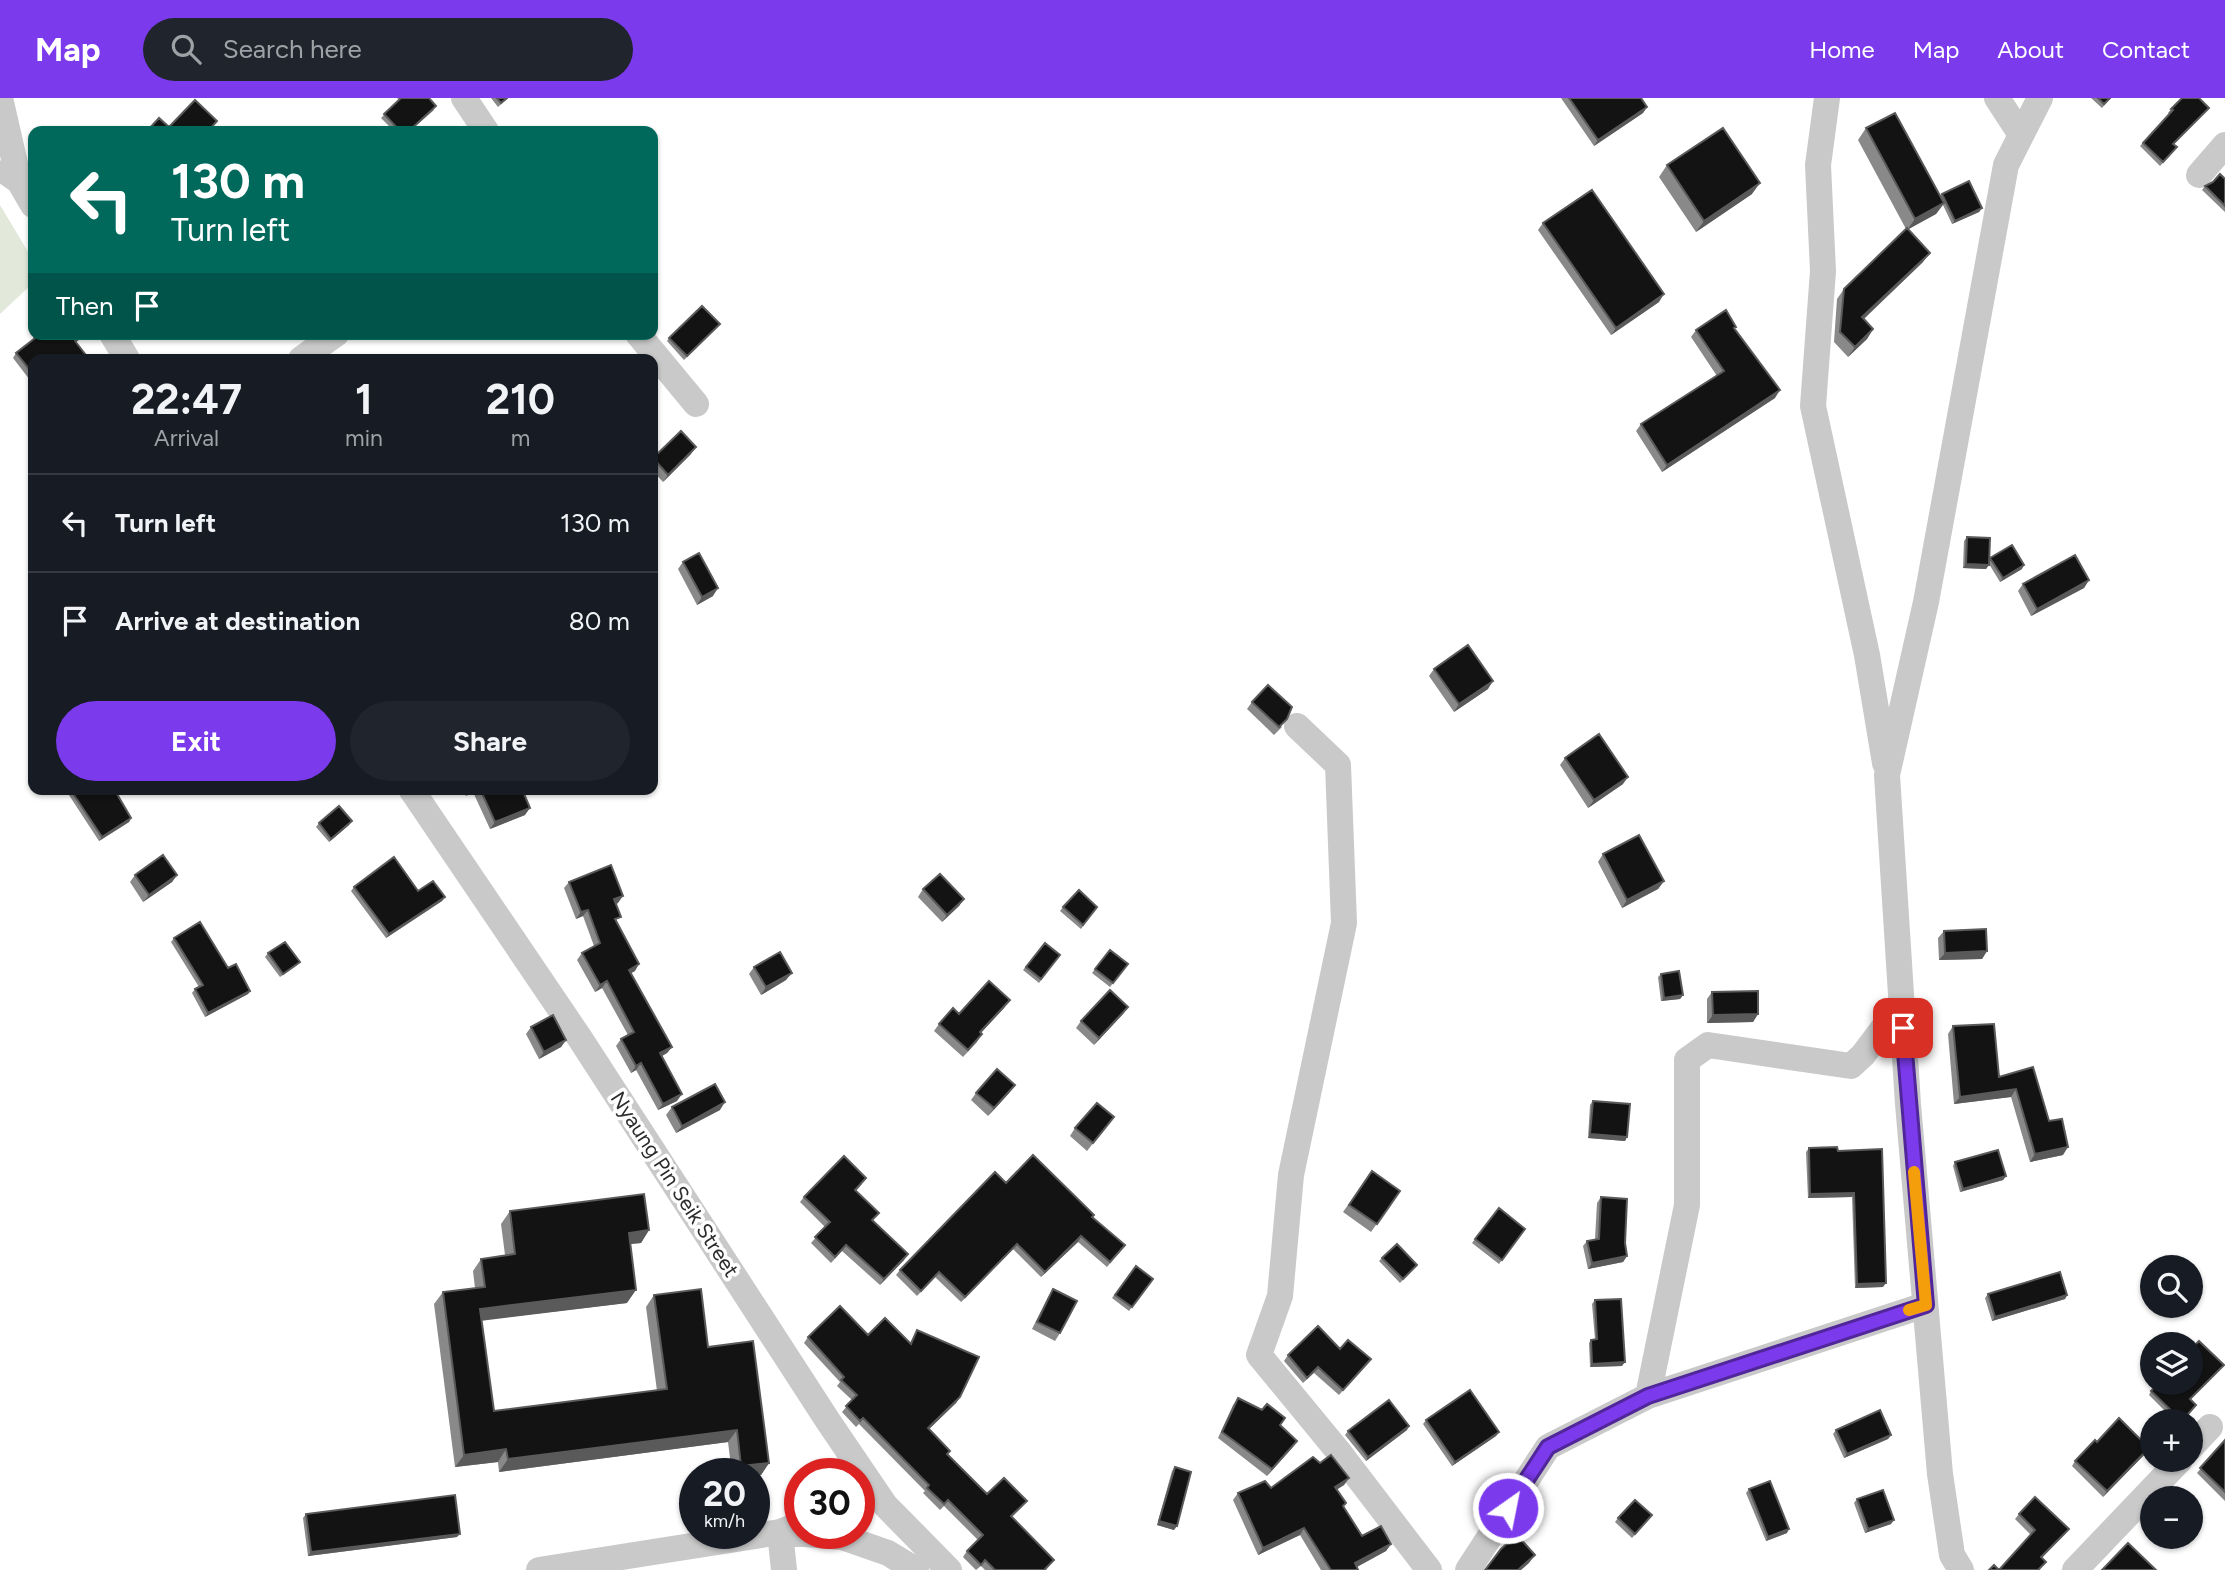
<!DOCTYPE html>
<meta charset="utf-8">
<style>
body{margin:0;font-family:Figtree,sans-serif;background:#20242c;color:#f1f3f6;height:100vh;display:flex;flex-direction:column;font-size:26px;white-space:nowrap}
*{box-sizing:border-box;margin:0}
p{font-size:23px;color:#9ea1a6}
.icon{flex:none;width:38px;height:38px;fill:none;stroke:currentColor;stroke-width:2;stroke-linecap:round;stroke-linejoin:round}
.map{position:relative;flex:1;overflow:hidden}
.sheet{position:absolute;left:28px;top:256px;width:630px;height:441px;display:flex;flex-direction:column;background:#171b24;border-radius:14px;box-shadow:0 2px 5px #0004}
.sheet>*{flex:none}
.banner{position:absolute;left:28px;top:28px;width:630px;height:214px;border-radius:14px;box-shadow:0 2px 5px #0004;background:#00695c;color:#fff;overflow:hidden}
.buttons{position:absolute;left:2140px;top:1157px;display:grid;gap:14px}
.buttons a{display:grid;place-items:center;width:63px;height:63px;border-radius:50%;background:#171b24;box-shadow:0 2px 5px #0004;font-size:35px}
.speed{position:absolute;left:679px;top:1360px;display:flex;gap:14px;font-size:35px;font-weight:700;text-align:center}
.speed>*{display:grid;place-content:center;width:91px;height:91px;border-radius:50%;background:#171b24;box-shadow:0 2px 5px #0004;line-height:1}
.speed small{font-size:18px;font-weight:400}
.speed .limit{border:10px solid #d22;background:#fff;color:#111}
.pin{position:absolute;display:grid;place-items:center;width:60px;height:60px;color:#fff;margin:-30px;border-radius:14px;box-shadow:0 4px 10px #0006}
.me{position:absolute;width:77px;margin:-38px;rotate:33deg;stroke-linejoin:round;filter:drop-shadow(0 0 5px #0008)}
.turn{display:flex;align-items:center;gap:24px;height:147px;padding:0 28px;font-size:32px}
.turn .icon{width:91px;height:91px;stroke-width:2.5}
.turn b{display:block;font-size:49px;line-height:60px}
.then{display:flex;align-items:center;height:66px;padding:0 28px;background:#0003;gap:14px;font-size:26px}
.eta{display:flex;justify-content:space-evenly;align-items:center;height:119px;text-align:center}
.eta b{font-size:42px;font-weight:700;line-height:49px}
.button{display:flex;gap:14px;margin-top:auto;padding:14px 28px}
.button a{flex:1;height:80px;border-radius:42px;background:#7c3aed;color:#fff;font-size:28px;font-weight:700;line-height:80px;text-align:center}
.button a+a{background:#20242c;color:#f1f3f6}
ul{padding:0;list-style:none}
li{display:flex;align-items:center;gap:21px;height:98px;padding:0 28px;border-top:2px solid #363941}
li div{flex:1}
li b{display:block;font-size:26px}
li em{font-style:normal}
header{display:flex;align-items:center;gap:42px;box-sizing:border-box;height:98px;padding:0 35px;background:#7c3aed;color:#fff}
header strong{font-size:33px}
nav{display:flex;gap:38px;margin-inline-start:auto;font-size:24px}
.search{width:490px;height:63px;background:#20242c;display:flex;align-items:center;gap:18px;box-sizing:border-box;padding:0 24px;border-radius:38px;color:#9ea1a6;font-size:26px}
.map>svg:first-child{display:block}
.green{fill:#e2e9da}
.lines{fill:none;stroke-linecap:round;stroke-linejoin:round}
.minor{stroke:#c9c9c9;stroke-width:26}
.wall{fill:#898989}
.shaded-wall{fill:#5a5a5a}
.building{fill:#131313;stroke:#5a5a5a;stroke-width:2}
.route-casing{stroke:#51269a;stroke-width:18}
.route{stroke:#7c3aed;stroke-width:12}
.slow{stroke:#f59e0b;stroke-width:12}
.labels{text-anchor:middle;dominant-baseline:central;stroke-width:7;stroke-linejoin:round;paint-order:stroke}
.street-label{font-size:21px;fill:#2c2c2c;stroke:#fff}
</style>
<header>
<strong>Map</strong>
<div class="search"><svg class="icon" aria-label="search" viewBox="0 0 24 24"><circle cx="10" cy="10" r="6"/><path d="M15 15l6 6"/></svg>Search here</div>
<nav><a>Home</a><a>Map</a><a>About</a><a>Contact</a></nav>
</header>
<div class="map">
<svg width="2225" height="1472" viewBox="0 0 2225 1472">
<rect width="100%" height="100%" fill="#fff"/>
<path class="green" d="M0 107 33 162V185L0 216Z"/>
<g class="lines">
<path class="minor" d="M0 0 19 83
M464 0 486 33
M1827 0 1818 67 1823 173 1813 308 1867 557 1885 665
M1997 0 2021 37
M6 74 19 83 33 107
M2199 77 2225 47
M112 236 127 261
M638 236 696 306
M301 261 336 236
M1297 628 1338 667 1344 825 1291 1077 1280 1198 1259 1257 1338 1353 1429 1472
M411 691 581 942 828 1323 885 1407 949 1472
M1648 1298 1687 1107V962L1708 947 1851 968 1863 957 1902 905
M2191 1349 2210 1329
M539 1472 780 1434 842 1439 888 1455 916 1472
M784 1472 780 1434 795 1428
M1468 1472 1548 1349 1648 1298 1925 1207
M1961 1472 1952 1457 1940 1376 1908 1006 1887 677 1926 504 2006 67 2040 0
M2075 1472 2180 1362"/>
</g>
<path class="wall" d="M397 0H429L434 12 410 33H394L381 20 399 2Z
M491 0H508L498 9Z
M1561 0H1641L1647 9 1643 15 1594 48Z
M2091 0H2111L2102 10Z
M2171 11 2206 13 2174 46V53L2160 68 2140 48 2170 16 2168 15Z
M1866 30 1940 98 1942 96 1982 110 1979 114 1952 126 1943 107 1936 116 1908 131 1923 164 1864 221 1873 231 1867 241 1848 259 1834 244 1837 201 1844 191 1906 131 1858 42Z
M1667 67 1752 96 1696 134 1659 79Z
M2225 81V114L2202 92 2205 88Z
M1543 125 1659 204 1611 237 1538 132Z
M720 226 684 262 667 243 669 240Z
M1735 231 1775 300 1662 374 1636 333 1641 326 1717 278 1691 239 1696 232Z
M35 236H86L76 244 33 261V286L13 260 16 255 34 241 33 239Z
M691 356 663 384 653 373V360Z
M1967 439 1989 462 1990 460 2022 471 2000 484 1989 466 1986 471 1963 470 1964 443Z
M683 464 713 498 697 507 678 471Z
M2089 482 2084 490 2031 518 2018 493 2023 486Z
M1434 571 1488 591 1454 614 1429 578Z
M1252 604 1282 629 1274 637 1247 611Z
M1565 660 1623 686 1588 710 1560 667Z
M65 691H114L131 720 129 724 99 743Z
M437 691H447L441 696Z
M462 691H522L525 717 490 731 473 694 466 698Z
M319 725 349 727 329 744 316 729Z
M1603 756 1664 783 1658 791 1622 810 1598 764Z
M135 777H177L172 784 143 804 130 784Z
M569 784 618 805 616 806 617 825 635 873 631 875 672 949 667 955 662 958 677 1003 658 1012 636 972 631 975 616 948 621 941 628 937 602 890 595 894 577 862 582 855 594 848 583 818 576 821 564 790Z
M354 789 418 793 445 799 442 803 386 840 351 793Z
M923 791 964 801 959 808 942 824 918 799Z
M1063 809H1097L1081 831 1060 813Z
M1944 833 1987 853 1982 861 1939 862 1938 840Z
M174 840 250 893 248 896 205 919 192 895 195 891 199 889 171 844Z
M1045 845 1060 857 1039 885 1023 872Z
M1110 852 1128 866 1110 889 1092 875Z
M268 855 297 867 280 879 265 859Z
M754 869 786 882 761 897 749 876Z
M1661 876 1683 897 1680 901 1661 903 1658 879Z
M1712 894 1758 916 1753 924 1707 925V901Z
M1128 909 1123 916 1094 947 1076 930 1081 923Z
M1004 910 981 935 977 944 963 959 934 933 939 926 959 916Z
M1953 928 1999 979 2033 969 2049 1023 2063 1057 2030 1064 2011 999 1954 1006 1948 936Z
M531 929 566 942 561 949 539 961 526 936Z
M976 995H1009L988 1018 971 1002Z
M1593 1003 1627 1039 1625 1043 1588 1040 1590 1007Z
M672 1009 720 1012 676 1035 666 1017Z
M1114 1019 1087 1053 1070 1038 1075 1030Z
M1809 1050 1838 1053 1882 1051 1883 1189 1855 1190 1852 1099 1808 1100 1806 1054Z
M1955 1064 2006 1078 2003 1082 1960 1094 1953 1068Z
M1372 1073 1400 1093 1371 1134 1343 1114Z
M1006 1085 1092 1119 1125 1147 1107 1169 1078 1144 1041 1179 1013 1151 961 1204 935 1179 917 1198 896 1177 900 1172Z
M862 1086 856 1093 873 1122 904 1162 880 1187 842 1153 831 1165 811 1145 825 1129 800 1104 804 1099Z
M1601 1099 1627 1158 1623 1164 1588 1171 1583 1148 1587 1143 1595 1141 1597 1105Z
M1499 1110 1525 1131 1499 1166 1472 1145Z
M510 1113 649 1132 641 1145 630 1146 627 1205 482 1222 494 1313 657 1293 646 1209 654 1197 708 1249 769 1365 761 1377 754 1378V1376H732L728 1344 499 1374 498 1364 455 1369 434 1206 443 1194 475 1190 473 1173 481 1161 505 1157 501 1126Z
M1382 1160 1417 1167 1400 1185 1379 1163Z
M1136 1168 1153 1181 1129 1213 1112 1200Z
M1053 1191 1060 1235 1055 1243 1032 1231 1048 1199Z
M1988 1196 2067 1197 2065 1201 1992 1223 1985 1200Z
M1595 1202 1622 1268 1590 1269 1589 1245 1591 1242 1595 1241 1592 1206Z
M917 1232 960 1299 956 1305 929 1331 947 1357 987 1396 1023 1408 1012 1419 1054 1462 1046 1472H985L981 1468 976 1472 963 1459 967 1453 978 1442 944 1408 940 1412 923 1395 925 1393 859 1326 856 1329 842 1314 852 1302 837 1288 840 1284 804 1245 808 1239 868 1237 910 1245Z
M1340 1251 1371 1261 1339 1297 1314 1275 1303 1285 1284 1263 1288 1257Z
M2224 1267 2190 1302 2196 1307 2182 1323H2175L2149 1297 2151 1293Z
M1238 1300 1262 1312 1297 1343 1267 1378 1218 1340 1233 1307Z
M1426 1322 1499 1334 1496 1338 1452 1368 1423 1326Z
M1407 1332 1366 1363 1345 1337 1348 1333Z
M1836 1332 1891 1337 1888 1341 1844 1360 1833 1336Z
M2225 1342V1403L2197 1375Z
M2097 1344 2149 1350 2146 1355 2103 1399 2072 1368 2075 1363Z
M1320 1365 1349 1380 1344 1387 1337 1391 1344 1409 1362 1438 1391 1446 1386 1453 1357 1469 1359 1472H1321L1300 1437 1258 1457 1233 1402 1238 1395 1271 1390Z
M1175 1369 1174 1432 1157 1427 1172 1373Z
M1749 1391 1787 1435 1766 1443 1746 1395Z
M1857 1401 1891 1426 1865 1435 1854 1405Z
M306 1416 457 1439 308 1458 303 1420Z
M2019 1416 2069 1431 2065 1436 2042 1459 2040 1472H1999L2031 1437 2015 1421Z
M1618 1420 1649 1421 1632 1440 1615 1424Z"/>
<path class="shaded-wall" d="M1647 9 1643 15 1594 48 1598 42Z
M1760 85 1752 96 1696 134 1704 123Z
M1944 105 1936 116 1907 132 1915 121Z
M1982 110 1979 114 1952 126 1955 123Z
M1930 155 1923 164 1855 229 1862 219Z
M1664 196 1659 204 1611 237 1616 230Z
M1873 231 1867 241 1848 259 1855 249Z
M83 236H86L71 248 75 243Z
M1780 292 1775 300 1662 374 1667 367Z
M696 349 691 356 663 384 668 377Z
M1966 466 1989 467 1986 471 1963 470Z
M2024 467 2022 471 2000 484 2003 480Z
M2089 482 2084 490 2031 518 2037 511Z
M718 490 713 498 697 507 702 499Z
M1493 583 1488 591 1454 614 1459 606Z
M1628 679 1623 686 1588 710 1594 702Z
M471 691H475L466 698Z
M530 710 525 717 490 731 495 724Z
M131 720 129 724 99 743 102 739Z
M352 723 349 727 329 744 331 741Z
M177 777 172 784 143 804 149 797Z
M1664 783 1658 791 1622 810 1627 802Z
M623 798 618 805 610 808 614 801Z
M445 799 442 803 386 840 389 836Z
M964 801 959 808 942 824 947 817Z
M588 812 583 818 576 821 581 814Z
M1987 853 1982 861 1939 862 1945 855Z
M639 866 635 873 624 879 629 872Z
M792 875 786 882 761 897 766 889Z
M607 883 602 890 595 894 600 887Z
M250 893 248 896 205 919 208 915Z
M1683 897 1680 901 1661 903 1664 900Z
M1010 902 1004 910 974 942 980 934Z
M1128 909 1123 916 1094 947 1099 940Z
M1758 916 1753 924 1707 925 1713 917Z
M566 942 561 949 539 961 544 954Z
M672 949 667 955 655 962 660 955Z
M641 965 636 972 631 975 636 968Z
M1015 987 1009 995 988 1018 994 1010Z
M2016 991 2011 999 1954 1006 1960 999Z
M682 996 677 1003 658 1012 663 1006Z
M725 1004 720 1012 676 1035 682 1028Z
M1590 1036 1627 1039 1625 1043 1588 1040Z
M2068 1049 2063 1057 2030 1064 2035 1056Z
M2006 1078 2003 1082 1960 1094 1963 1091Z
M1854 1095 1852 1099 1808 1100 1810 1096Z
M649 1132 641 1145 620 1147 629 1135Z
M1081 1138 1078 1144 1041 1179 1045 1174Z
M1017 1146 1013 1151 961 1204 965 1199Z
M908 1156 904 1162 880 1187 884 1181Z
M1627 1158 1623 1164 1588 1171 1592 1165Z
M1886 1185 1883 1189 1855 1190 1857 1186Z
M636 1192 627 1205 472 1224 480 1211Z
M2067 1197 2065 1201 1992 1223 1995 1219Z
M1625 1264 1622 1268 1590 1269 1592 1266Z
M960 1299 956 1305 924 1336 928 1330Z
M1409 1328 1407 1332 1366 1363 1368 1359Z
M737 1332 728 1344 499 1374 508 1361Z
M1499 1334 1496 1338 1452 1368 1455 1364Z
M1891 1337 1888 1341 1844 1360 1847 1356Z
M1297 1343 1292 1350 1267 1378 1272 1371Z
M2149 1350 2146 1355 2103 1399 2107 1393Z
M506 1351 498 1364 455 1369 464 1357Z
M769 1365 761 1377 754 1378V1376H736L741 1368Z
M1349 1380 1344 1387 1330 1396 1335 1389Z
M1894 1422 1891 1426 1865 1435 1868 1431Z
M1159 1423 1177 1428 1174 1432 1157 1427Z
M1304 1430 1300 1437 1258 1457 1263 1450Z
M1789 1431 1787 1435 1766 1443 1768 1439Z
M2069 1431 2065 1436 2038 1464 2041 1459Z
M460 1436 457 1439 308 1458 311 1454Z
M1391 1446 1386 1453 1351 1472 1355 1465Z
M1535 1457 1529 1465 1521 1472H1518Z"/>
<path class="building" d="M401 0H429L436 8 409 33H400L384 16Z
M497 0H507L501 5Z
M1569 0H1641L1647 9 1598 42Z
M2098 0H2110L2104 6Z
M2182 0H2199L2209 10 2173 46 2177 49 2163 64 2143 45 2173 12 2171 11Z
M195 2 217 23 208 33H199L197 31 195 33H147L159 20 169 29Z
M1895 15 1944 105 1915 121 1866 30Z
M1723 30 1760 85 1704 123 1667 67Z
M2220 76 2225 81V108L2205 88 2213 84Z
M1969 83 1982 110 1955 123 1942 96Z
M1592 92 1664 196 1616 230 1543 125Z
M1907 130 1930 155 1862 219 1873 231 1855 249 1840 234 1844 191Z
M702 208 720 226 687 258 669 240Z
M1726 212 1736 229 1734 230 1780 292 1667 367 1641 326 1724 273 1696 232Z
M38 236H83L75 243 89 261H33V276L16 255 39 237Z
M681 333 696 349 668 377 653 360Z
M1967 439 1990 440 1989 467 1966 466Z
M2012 447 2024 467 2003 480 1990 460Z
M699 455 718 490 702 499 683 464Z
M2075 457 2089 482 2037 511 2023 486Z
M1468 547 1493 583 1459 606 1434 571Z
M1268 587 1292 609 1287 621 1279 629 1252 604Z
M1599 636 1628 679 1594 702 1565 660Z
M70 691H114L131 720 102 739Z
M480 691H522L530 710 495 724Z
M339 708 352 723 331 741 319 725Z
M1639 737 1664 783 1627 802 1603 756Z
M163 757 177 777 149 797 135 777Z
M394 759 418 793 433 783 445 799 389 836 354 789Z
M611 767 623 798 614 801 621 819 615 821 639 866 629 872 672 949 660 955 682 996 663 1006 641 965 636 968 621 941 634 934 607 883 600 887 582 855 600 845 588 812 581 814 569 784Z
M940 776 964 801 947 817 923 791Z
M1079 792 1097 809 1083 827 1063 809Z
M200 824 228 870 236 866 250 893 208 915 195 891 203 887 174 840Z
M1986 831 1987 853 1945 855 1944 833Z
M285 844 300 864 283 876 268 855Z
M1045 845 1060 857 1041 881 1026 869Z
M1110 852 1128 866 1113 885 1095 871Z
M780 854 792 875 766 889 754 869Z
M1679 873 1683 897 1664 900 1661 876Z
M989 883 1010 902 980 934 982 936 968 952 939 926 953 910 959 916Z
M1110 892 1128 909 1099 940 1081 923Z
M1758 893V916L1713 917 1712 894Z
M553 917 566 942 544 954 531 929Z
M1994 926 1999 979 2033 969 2049 1023 2062 1021 2068 1049 2035 1056 2016 991 1960 999 1953 928Z
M997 971 1015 987 994 1010 976 995Z
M715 986 725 1004 682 1028 672 1009Z
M1593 1003 1630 1006 1627 1039 1590 1036Z
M1097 1005 1114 1019 1093 1045 1075 1030Z
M1837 1049 1838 1053 1882 1051 1886 1185 1857 1186 1854 1095 1810 1096 1809 1050Z
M1998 1052 2006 1078 1963 1091 1955 1064Z
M1033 1057 1094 1117 1092 1119 1125 1147 1110 1164 1081 1138 1045 1174 1017 1146 965 1199 939 1174 921 1193 900 1172 995 1074 1006 1085Z
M844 1058 866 1080 855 1092 879 1115 872 1122 908 1156 884 1181 846 1147 835 1159 815 1139 830 1124 804 1099Z
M1372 1073 1400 1093 1377 1126 1349 1107Z
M644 1096 649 1132 629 1135 636 1192 480 1211 494 1313 667 1291 654 1197 701 1191 708 1249 753 1243 769 1365 741 1368 737 1332 508 1361 506 1351 464 1357 443 1194 485 1189 481 1161 515 1156 510 1113Z
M1601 1099 1627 1101 1625 1145 1627 1158 1592 1165 1587 1143 1599 1141Z
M1499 1110 1525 1131 1502 1162 1475 1141Z
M1397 1146 1417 1167 1403 1181 1382 1160Z
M1136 1168 1153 1181 1132 1209 1115 1197Z
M2060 1174 2067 1197 1995 1219 1988 1196Z
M1053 1191 1077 1203 1060 1235 1037 1224Z
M1621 1201 1625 1264 1592 1266 1591 1242 1597 1241 1595 1202Z
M840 1208 868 1237 885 1220 911 1246 917 1232 979 1259 960 1299 928 1330 950 1353 947 1356 987 1396 1004 1380 1027 1403 1011 1418 1054 1462 1044 1472H995L985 1462 981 1467 967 1453 983 1437 948 1402 944 1406 927 1390 929 1387 863 1320 860 1323 846 1308 857 1297 841 1282 844 1279 808 1239Z
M1318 1228 1340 1251 1348 1242 1371 1261 1343 1292 1318 1269 1307 1280 1288 1257Z
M2199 1243 2224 1267 2190 1301 2196 1307 2182 1323 2151 1293 2160 1284H2191V1251Z
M1470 1292 1499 1334 1455 1364 1426 1322Z
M1238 1300 1262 1312 1267 1306 1285 1320 1280 1327 1297 1343 1272 1371 1222 1334Z
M1389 1302 1409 1328 1368 1359 1348 1333Z
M1880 1312 1891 1337 1847 1356 1836 1332Z
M2119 1320 2149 1350 2107 1393 2075 1363 2095 1342 2097 1344Z
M2225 1342V1394L2200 1370Z
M1331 1357 1349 1380 1335 1389 1346 1405 1343 1408 1362 1438 1381 1428 1391 1446 1355 1465 1358 1472H1331L1304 1430 1263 1450 1238 1395 1265 1383 1271 1390 1313 1359 1320 1365Z
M1175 1369 1191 1374 1177 1428 1159 1423Z
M1770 1383 1789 1431 1768 1439 1749 1391Z
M1883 1392 1894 1422 1868 1431 1857 1401Z
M455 1397 460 1436 311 1454 306 1416Z
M2035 1399 2069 1431 2041 1459 2046 1464 2038 1472H1989L1994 1467 1999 1472 2035 1432 2019 1416Z
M859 1401 867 1409 859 1416Z
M1635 1402 1652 1417 1635 1436 1618 1420Z
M1517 1437 1535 1457 1518 1472H1485L1501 1451Z
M2128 1445 2156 1472H2102Z"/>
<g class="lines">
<g class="route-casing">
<path id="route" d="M1508 1410 1548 1349 1648 1298 1926 1207 1903 930"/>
</g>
<use href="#route" class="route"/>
<path class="slow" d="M1909 1212 1926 1207 1914 1074"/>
</g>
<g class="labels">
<g class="street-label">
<text transform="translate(675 1086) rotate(57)">Nyaung Pin Seik Street</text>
</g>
</g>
</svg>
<div class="buttons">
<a><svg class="icon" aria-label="search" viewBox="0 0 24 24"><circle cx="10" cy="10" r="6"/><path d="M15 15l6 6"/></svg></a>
<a><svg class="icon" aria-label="layers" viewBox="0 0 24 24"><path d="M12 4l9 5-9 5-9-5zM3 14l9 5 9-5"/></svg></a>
<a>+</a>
<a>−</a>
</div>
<div class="speed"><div>20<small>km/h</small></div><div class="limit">30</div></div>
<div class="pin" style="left:1903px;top:930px;background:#d93025"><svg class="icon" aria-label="arrive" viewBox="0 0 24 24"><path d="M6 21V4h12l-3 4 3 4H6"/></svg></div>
<svg class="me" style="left:1508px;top:1410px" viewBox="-20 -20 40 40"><circle r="17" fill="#7c3aed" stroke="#fff" stroke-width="3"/><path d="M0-11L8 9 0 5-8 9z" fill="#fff"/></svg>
<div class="banner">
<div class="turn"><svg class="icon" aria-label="left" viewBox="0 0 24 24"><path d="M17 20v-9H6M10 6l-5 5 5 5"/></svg><div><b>130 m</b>Turn left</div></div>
<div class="then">Then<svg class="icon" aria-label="arrive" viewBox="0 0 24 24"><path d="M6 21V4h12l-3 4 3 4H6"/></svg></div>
</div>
<section class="sheet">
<div class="eta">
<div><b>22:47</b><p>Arrival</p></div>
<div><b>1</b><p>min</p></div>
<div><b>210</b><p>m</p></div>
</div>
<ul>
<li><svg class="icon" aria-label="left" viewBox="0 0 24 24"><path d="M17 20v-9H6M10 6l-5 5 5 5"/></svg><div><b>Turn left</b></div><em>130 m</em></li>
<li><svg class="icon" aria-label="arrive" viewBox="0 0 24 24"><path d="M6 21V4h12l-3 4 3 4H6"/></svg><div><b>Arrive at destination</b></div><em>80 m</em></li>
</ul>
<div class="button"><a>Exit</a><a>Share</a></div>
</section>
</div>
